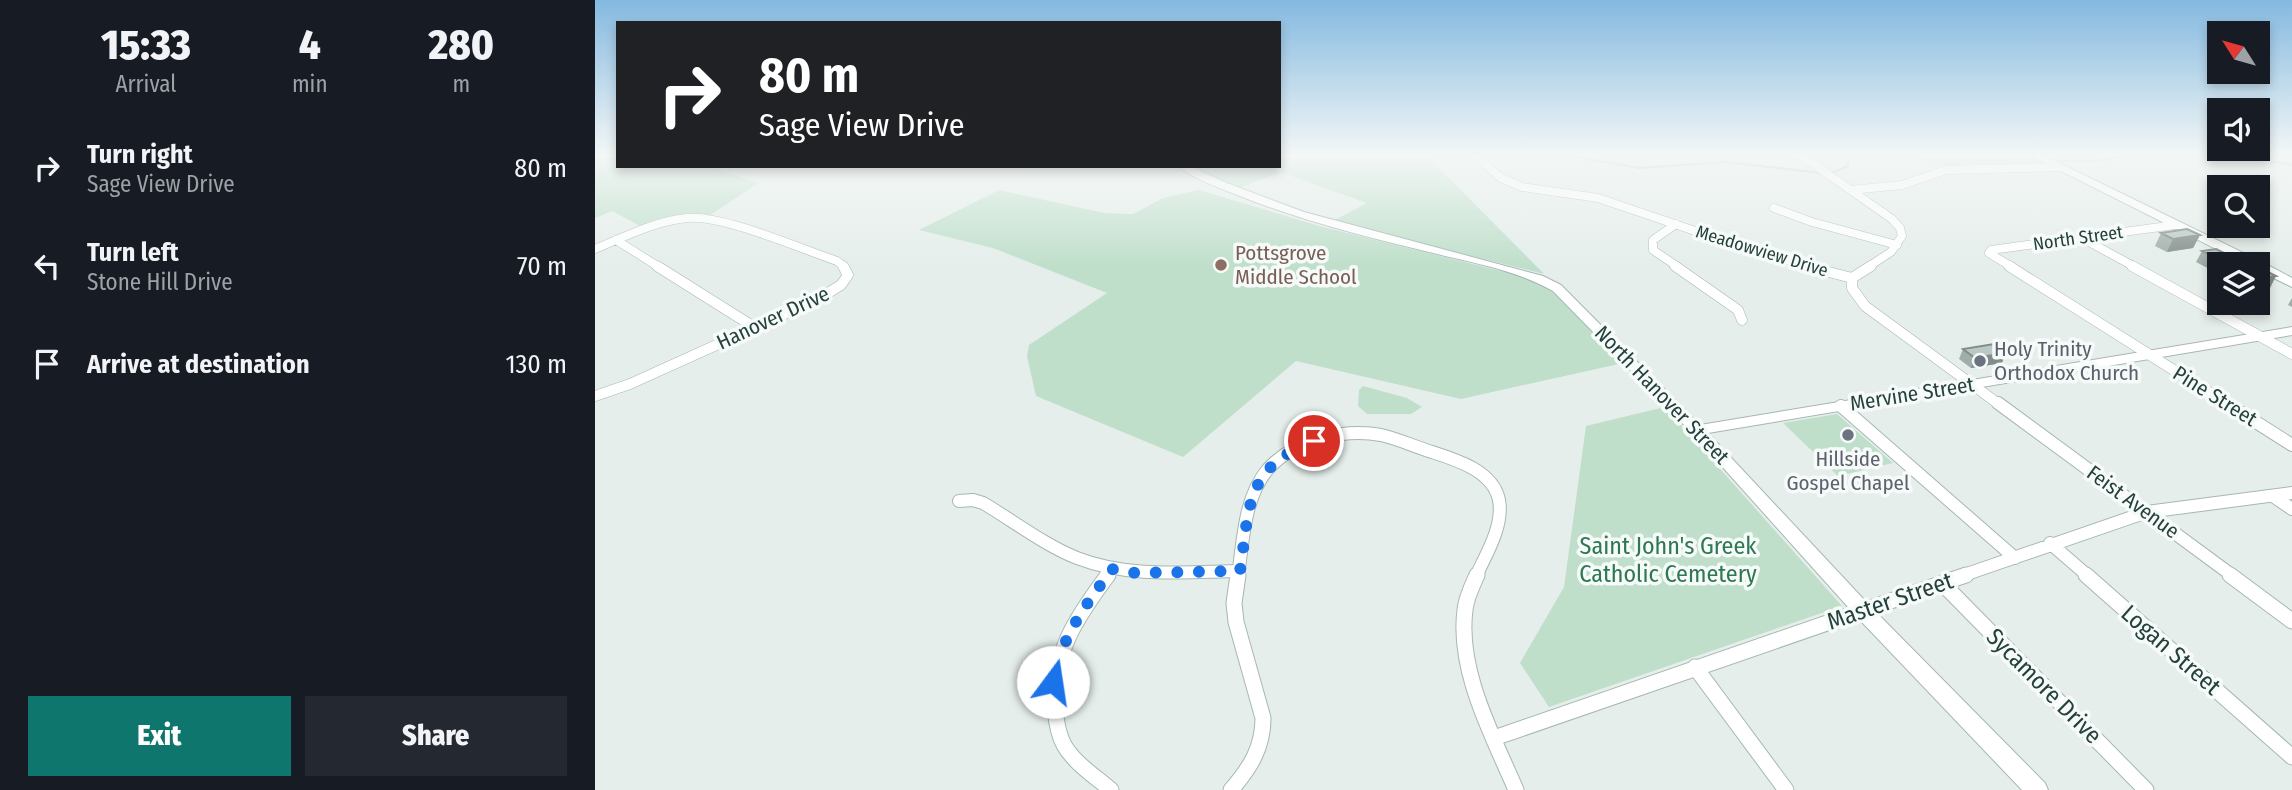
<!DOCTYPE html>
<style>
body{margin:0;font-family:"Fira Sans Condensed",sans-serif;background:#242831;color:#f1f3f6;height:100vh;display:flex;flex-direction:column;font-size:26px;white-space:nowrap}
*{box-sizing:border-box;margin:0}
p{font-size:23px;color:#9ea1a6}
.icon{flex:none;width:38px;height:38px;fill:none;stroke:currentColor;stroke-width:2;stroke-linecap:round;stroke-linejoin:round}
.map{position:relative;flex:1;overflow:hidden}
.details{display:flex;flex-direction:column;background:#171b24;width:595px}
.details>*{flex:none}
.hud{position:absolute;left:21px;top:21px;width:665px;height:147px;border-radius:0px;box-shadow:0 4px 10px #0003;background:#202124;color:#fff;overflow:hidden}
.needle{width:46px;rotate:307deg}
.tools{position:absolute;left:1612px;top:21px;display:grid;gap:14px}
.tools a{display:grid;place-items:center;width:63px;height:63px;border-radius:0px;background:#171b24;box-shadow:0 4px 10px #0003;font-size:35px}
.pin{position:absolute;display:grid;place-items:center;width:60px;height:60px;color:#fff;margin:-30px;border:4px solid #fff;border-radius:50%;box-shadow:0 2px 7px #0007}
.me{position:absolute;width:77px;margin:-38px;rotate:14deg;stroke-linejoin:round;filter:drop-shadow(0 0 5px #0008)}
.turn{display:flex;align-items:center;gap:24px;height:147px;padding:0 28px;font-size:32px}
.turn .icon{width:91px;height:91px;stroke-width:2.5}
.turn b{display:block;font-size:49px;line-height:60px}
.eta{display:flex;justify-content:space-evenly;align-items:center;height:119px;text-align:center}
.eta b{font-size:42px;font-weight:800;line-height:49px}
.cta{display:flex;gap:14px;margin-top:auto;padding:14px 28px}
.cta a{flex:1;height:80px;border-radius:0px;background:#0f766e;color:#fff;font-size:28px;font-weight:800;line-height:80px;text-align:center}
.cta a+a{background:#242831;color:#f1f3f6}
ul{padding:0;list-style:none}
li{display:flex;align-items:center;gap:21px;height:98px;padding:0 28px}
li div{flex:1}
li b{display:block;font-size:26px}
li em{font-style:normal}
main{display:flex;flex:1;min-height:0}
.map>svg:first-child{display:block}
.green{fill:#bfdfca}
.lines{fill:none;stroke-linecap:round;stroke-linejoin:round}
.stream{stroke:#8ec1d3;stroke-width:2}
.minor-far3-casing{stroke:#a7b7b3;stroke-width:9}
.minor-far2-casing{stroke:#a7b7b3;stroke-width:11}
.minor-far1-casing{stroke:#a7b7b3;stroke-width:14}
.minor-casing{stroke:#a7b7b3;stroke-width:17}
.tertiary-casing{stroke:#a7b7b3;stroke-width:2}
.secondary-casing{stroke:#a3bab4;stroke-width:2}
.minor-far3{stroke:#fff;stroke-width:8}
.minor-far2{stroke:#fff;stroke-width:10}
.minor-far1{stroke:#fff;stroke-width:12}
.minor{stroke:#fff;stroke-width:15}
.tertiary{fill:#fff;fill-rule:evenodd}
.secondary{fill:#fff;fill-rule:evenodd}
.wall{fill:#a0ada9}
.shaded-wall{fill:#828d8a}
.building{fill:#bac9c5;stroke:#828d8a;stroke-width:2}
.route{stroke:#1a73e8;stroke-width:12;stroke-dasharray:0 21.6}
.education-dot{fill:#8d6e63;stroke:#f6faf9;stroke-width:2.5}
.worship-dot{fill:#6b7280;stroke:#f6faf9;stroke-width:2.5}
.labels{text-anchor:middle;dominant-baseline:central;stroke-width:7;stroke-linejoin:round;paint-order:stroke}
.far-street-label{font-size:18px;fill:#24413c;stroke:#f6faf9}
.education-label{font-size:21px;fill:#785e54;stroke:#f6faf9;text-anchor:start}
.street-label{font-size:21px;fill:#24413c;stroke:#f6faf9}
.worship-label{font-size:21px;fill:#5b616d;stroke:#f6faf9;text-anchor:start}
.near-park-label{font-size:24px;fill:#2e7852;stroke:#f6faf9}
.near-street-label{font-size:24px;fill:#24413c;stroke:#f6faf9}
</style>
<main>
<section class="details">
<div class="eta">
<div><b>15:33</b><p>Arrival</p></div>
<div><b>4</b><p>min</p></div>
<div><b>280</b><p>m</p></div>
</div>
<ul>
<li><svg class="icon" aria-label="right" viewBox="0 0 24 24"><path d="M7 20v-9h11M14 6l5 5-5 5"/></svg><div><b>Turn right</b><p>Sage View Drive</p></div><em>80 m</em></li>
<li><svg class="icon" aria-label="left" viewBox="0 0 24 24"><path d="M17 20v-9H6M10 6l-5 5 5 5"/></svg><div><b>Turn left</b><p>Stone Hill Drive</p></div><em>70 m</em></li>
<li><svg class="icon" aria-label="arrive" viewBox="0 0 24 24"><path d="M6 21V4h12l-3 4 3 4H6"/></svg><div><b>Arrive at destination</b></div><em>130 m</em></li>
</ul>
<div class="cta"><a>Exit</a><a>Share</a></div>
</section>
<div class="map">
<svg width="1697" height="790" viewBox="0 0 1697 790">
<rect width="100%" height="100%" fill="#e5eeeb"/>
<path class="green" d="M10 156H23V166H113L164 183 115 215 47 227 17 211 0 218V159Z
M684 156H832L949 274 744 223 745 222 740 220 772 203 685 172 642 189 592 166H684Z
M1322 156H1436L1449 164 1345 167Z
M404 190 509 213 538 214 568 198 604 190 728 227 914 273 946 283 960 294 1028 363 866 399 701 361 588 457 441 396 432 356 434 345 512 293 398 248 324 230Z
M768 386 812 398 827 407 816 414H772L763 406 764 390Z
M1070 407 1247 606 954 707 925 663 969 587 991 426Z
M1242 414 1298 463 1243 476 1188 423Z"/>
<g class="lines">
<path class="stream" d="M976 156 1044 168 1131 162 1226 173
M1435 156 1448 161
M1644 156 1697 165
M1458 161H1500L1531 156
M1236 173 1253 166V156"/>
<g class="minor-far3-casing">
<path id="minor-far3" d="M881 156 906 178 927 187 1003 198 1165 253 1218 267
M1207 156 1297 219 1305 228 1307 236 1296 252 1273 267
M1256 190 1307 185 1351 170 1463 167
M1179 208 1217 222 1302 245
M1081 224 1058 240V250L1083 267
M1485 237 1540 267
M21 240 64 267
M0 249C29 237 60 221 92 218 129 215 204 248 242 261L250 267
M1417 267 1394 253 1396 250 1580 225"/>
</g>
<g class="minor-far2-casing">
<path id="minor-far2" d="M62 266 159 327
M1080 266 1143 310 1147 320
M1211 266 1257 278
M1276 266 1257 278V288L1270 306 1405 405
M1414 266 1634 405
M1537 266 1697 354
M0 396 35 384 223 299 246 285 253 275 248 266"/>
</g>
<g class="minor-far1-casing">
<path id="minor-far1" d="M1403 403 1638 576
M1631 403 1697 445
M1246 406 1420 558
M1678 496 1697 509
M364 501 378 500 388 503C417 520 451 546 482 558 533 578 590 572 644 571
M1455 543 1493 576
M512 576 517 569
M643 576C648 542 649 497 673 469 699 440 749 428 786 435 804 439 820 447 837 452 862 460 898 471 904 500 909 525 891 555 881 576
M1366 576 1552 512 1697 493"/>
</g>
<g class="minor-casing">
<path id="minor" d="M513 575C483 615 455 656 460 708 461 720 463 734 469 745 480 764 500 776 516 790
M882 575C877 586 871 598 870 610 862 671 898 736 921 790
M1491 575 1697 757
M1635 575 1697 621
M1347 583 1551 790
M1100 667 1191 790
M899 738 1371 575
M636 790C655 768 668 748 668 718L641 622 639 603 643 575"/>
</g>
<g class="tertiary-casing">
<path id="tertiary" d="M583 166H595L629 182 709 212 948 276 966 285 1105 425 1697 327V335L1113 433 1275 606 1450 783 1453 790H1427L1261 616 1097 433 958 291C919 269 873 262 830 251 768 236 705 220 645 196 625 188 600 180 583 166Z"/>
</g>
<g class="secondary-casing">
<path id="secondary" d="M1436 156H1450L1667 262 1697 278V287L1662 270V264H1651Z"/>
</g>
<use href="#minor-far3" class="minor-far3"/>
<use href="#minor-far2" class="minor-far2"/>
<use href="#minor-far1" class="minor-far1"/>
<use href="#minor" class="minor"/>
<use href="#tertiary" class="tertiary"/>
<use href="#secondary" class="secondary"/>
</g>
<path class="wall" d="M1566 233 1605 235 1598 248 1572 252 1560 246Z
M1607 251 1651 264H1624V274L1601 262Z
M1697 298V307L1693 305Z
M1368 349 1407 363 1376 368 1364 359Z"/>
<path class="shaded-wall" d="M1605 235 1598 248 1572 252 1578 239Z
M1681 276 1675 288 1662 290V279Z
M1411 353 1407 363 1376 368 1380 358Z"/>
<path class="building" d="M1592 229 1605 235 1578 239 1566 233Z
M1621 249 1651 264H1633L1607 251Z
M1662 268H1665L1681 276 1662 279Z
M1399 344 1411 353 1380 358 1368 349Z"/>
<linearGradient id="sky" x2="0" y2="1"><stop stop-color="#84b9e0"/><stop offset="0.58" stop-color="#f3f7f6"/><stop offset="1" stop-color="#f3f7f6" stop-opacity="0"/></linearGradient>
<rect width="1697" height="267" fill="url(#sky)"/>
<g class="lines">
<path class="route" d="M458 682C466 637 491 605 517 569L540 573 645 571C655 507 649 468 719 441"/>
</g>
<circle class="education-dot" cx="626" cy="265" r="7"/>
<g class="worship-dot">
<circle cx="1385" cy="361" r="7"/>
<circle cx="1253" cy="435" r="7"/>
</g>
<g class="labels">
<g class="far-street-label">
<text transform="translate(1483 238) rotate(-8)">North Street</text>
<text transform="translate(1167 251) rotate(17)">Meadowview Drive</text>
</g>
<g class="education-label">
<text x="640" y="253">Pottsgrove<tspan x="640" dy="24">Middle School</tspan></text>
</g>
<g class="street-label">
<text transform="translate(178 318) rotate(-25)">Hanover Drive</text>
<text transform="translate(1317 394) rotate(-9)">Mervine Street</text>
<text transform="translate(1067 395) rotate(46)">North Hanover Street</text>
<text transform="translate(1620 396) rotate(32)">Pine Street</text>
<text transform="translate(1538 502) rotate(36)">Feist Avenue</text>
</g>
<g class="worship-label">
<text x="1399" y="349">Holy Trinity<tspan x="1399" dy="24">Orthodox Church</tspan></text>
<text x="1253" y="459" text-anchor="middle">Hillside<tspan x="1253" dy="24">Gospel Chapel</tspan></text>
</g>
<g class="near-park-label">
<text x="1073" y="546">Saint John's Greek<tspan x="1073" dy="28">Catholic Cemetery</tspan></text>
</g>
<g class="near-street-label">
<text transform="translate(1295 601) rotate(-19)">Master Street</text>
<text transform="translate(1576 650) rotate(41)">Logan Street</text>
<text transform="translate(1449 686) rotate(45)">Sycamore Drive</text>
</g>
</g>
</svg>
<div class="tools">
<a><svg class="needle" viewBox="-14 -14 28 28"><path d="M0-13l5 13h-10z" fill="#e53935"/><path d="M0 13l5-13h-10z" fill="#9ea1a6"/></svg></a>
<a><svg class="icon" aria-label="sound" viewBox="0 0 24 24"><path d="M4 9h4l5-4v14l-5-4H4zM17 9q2 3 0 6"/></svg></a>
<a><svg class="icon" aria-label="search" viewBox="0 0 24 24"><circle cx="10" cy="10" r="6"/><path d="M15 15l6 6"/></svg></a>
<a><svg class="icon" aria-label="layers" viewBox="0 0 24 24"><path d="M12 4l9 5-9 5-9-5zM3 14l9 5 9-5"/></svg></a>
</div>
<div class="pin" style="left:719px;top:441px;background:#d93025"><svg class="icon" aria-label="arrive" viewBox="0 0 24 24"><path d="M6 21V4h12l-3 4 3 4H6"/></svg></div>
<svg class="me" style="left:458px;top:682px" viewBox="-20 -20 40 40"><circle r="19" fill="#fff"/><path d="M0-13L10 11 0 6-10 11z" fill="#1a73e8"/></svg>
<div class="hud">
<div class="turn"><svg class="icon" aria-label="right" viewBox="0 0 24 24"><path d="M7 20v-9h11M14 6l5 5-5 5"/></svg><div><b>80 m</b>Sage View Drive</div></div>
</div>
</div>
</main>
